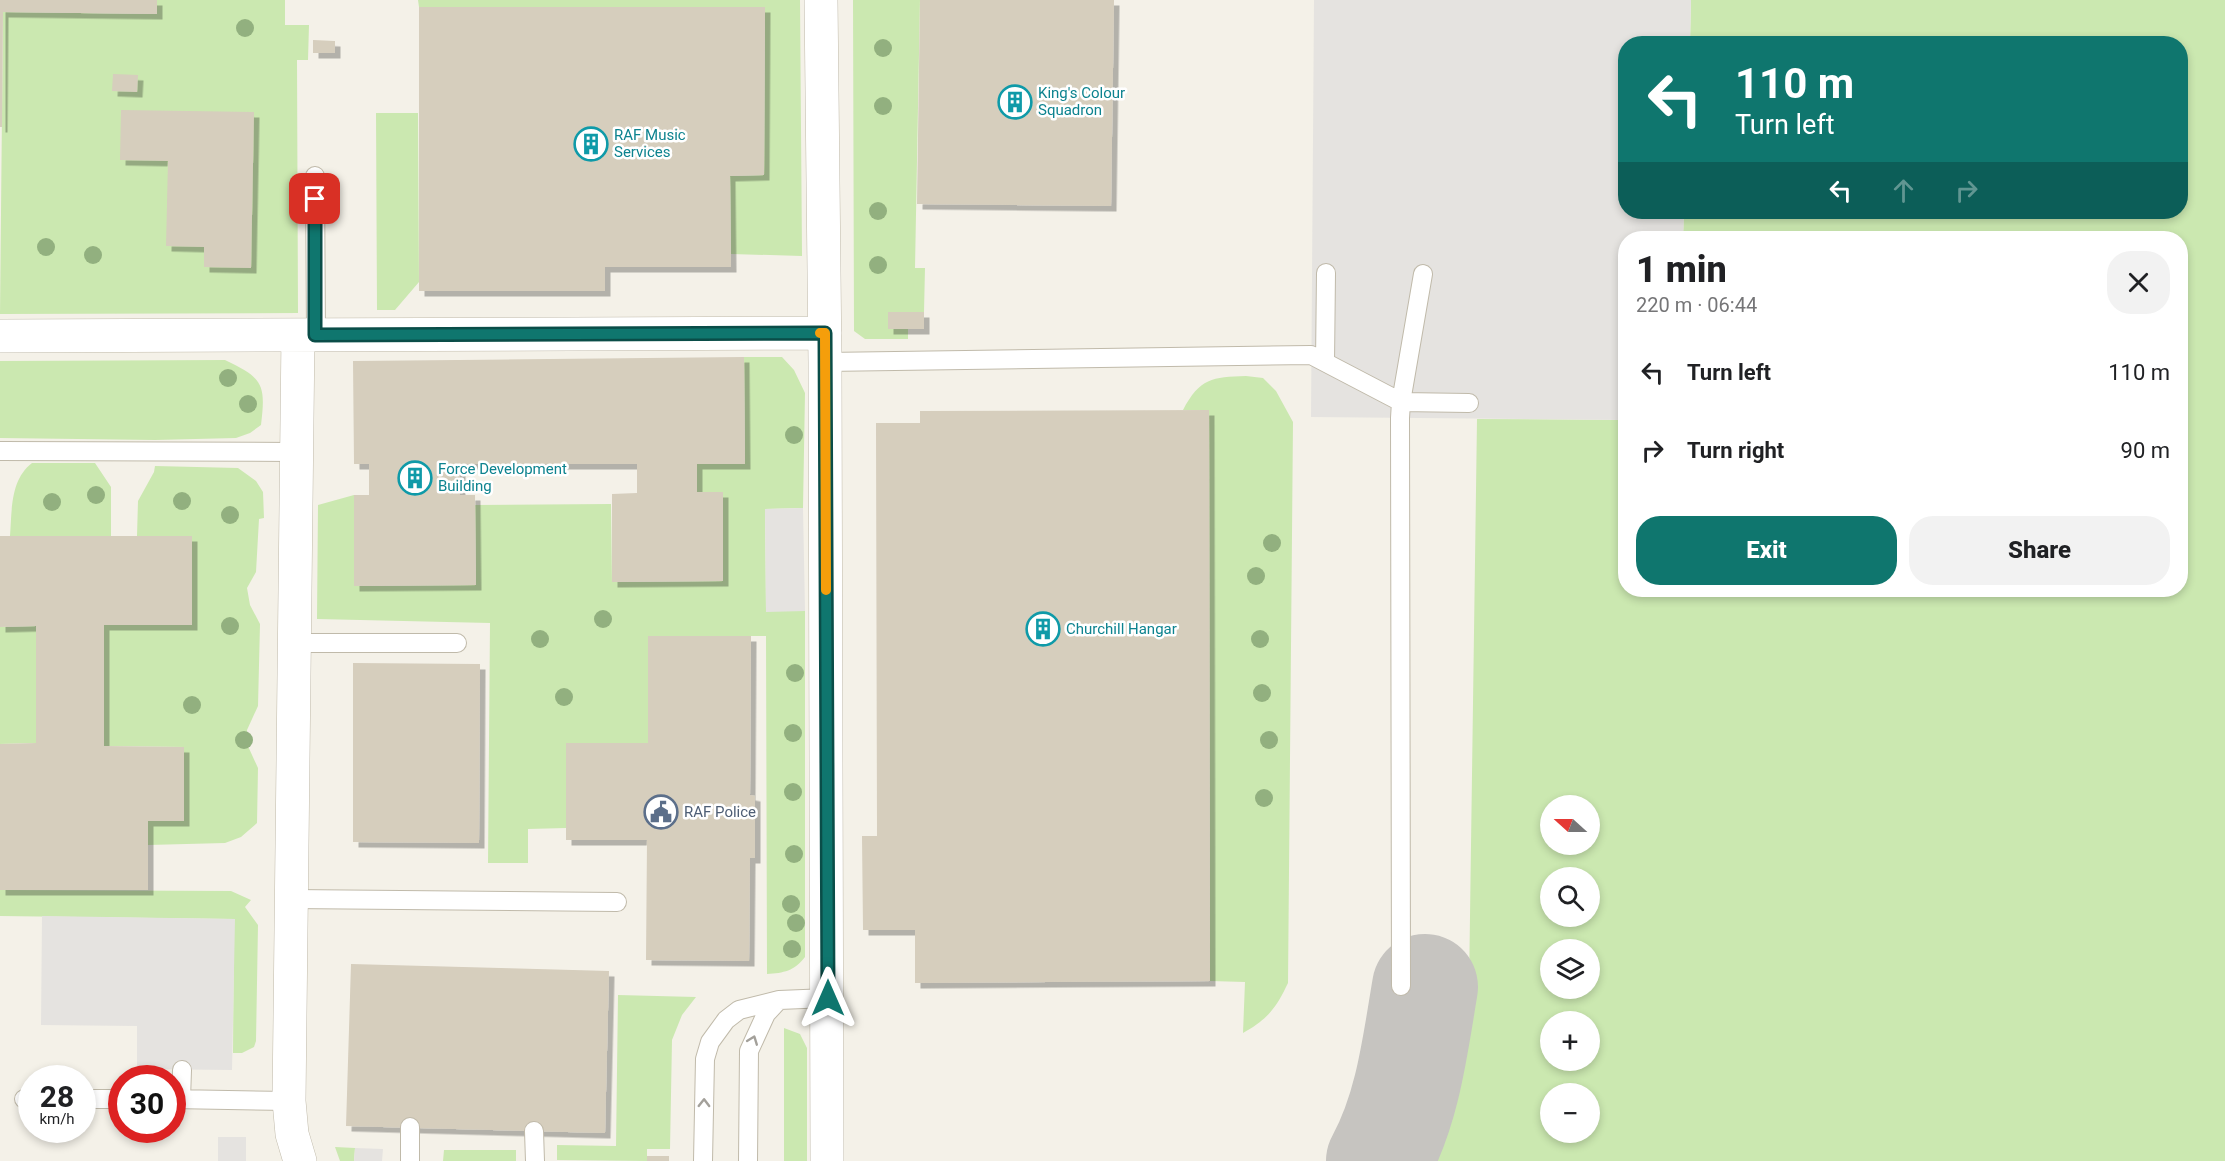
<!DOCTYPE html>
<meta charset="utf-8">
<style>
body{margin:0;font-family:Roboto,sans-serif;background:#f2f2f2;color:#202124;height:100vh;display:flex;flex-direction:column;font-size:22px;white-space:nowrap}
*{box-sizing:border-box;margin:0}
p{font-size:20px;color:#757577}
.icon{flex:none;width:33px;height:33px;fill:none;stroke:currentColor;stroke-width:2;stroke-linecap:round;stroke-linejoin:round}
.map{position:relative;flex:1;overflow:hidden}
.panel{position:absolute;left:1618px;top:231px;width:570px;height:366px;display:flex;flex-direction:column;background:#fff;border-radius:24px;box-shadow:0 3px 9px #0003}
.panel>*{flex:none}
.hud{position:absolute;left:1618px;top:36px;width:570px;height:183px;border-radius:24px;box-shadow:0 3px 9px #0003;background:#0f766e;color:#fff;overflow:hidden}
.needle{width:39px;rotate:291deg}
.buttons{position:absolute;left:1540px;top:795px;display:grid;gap:12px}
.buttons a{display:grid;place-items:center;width:60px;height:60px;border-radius:50%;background:#fff;box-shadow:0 3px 9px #0003;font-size:30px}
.speed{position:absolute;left:18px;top:1065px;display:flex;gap:12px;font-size:30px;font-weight:700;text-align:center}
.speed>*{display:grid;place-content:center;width:78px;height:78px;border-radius:50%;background:#fff;box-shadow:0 3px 9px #0003;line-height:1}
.speed small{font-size:15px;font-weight:400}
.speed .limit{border:9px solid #d22;background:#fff;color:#111}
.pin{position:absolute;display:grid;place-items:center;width:51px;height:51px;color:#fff;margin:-26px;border-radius:12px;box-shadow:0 3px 9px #0006}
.me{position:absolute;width:66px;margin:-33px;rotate:0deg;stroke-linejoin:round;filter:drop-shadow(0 0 4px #0008)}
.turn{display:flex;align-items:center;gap:21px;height:126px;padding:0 18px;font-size:27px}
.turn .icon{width:78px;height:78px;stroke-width:2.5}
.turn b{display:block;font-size:42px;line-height:51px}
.lanes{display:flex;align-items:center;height:57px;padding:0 18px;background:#0003;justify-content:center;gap:30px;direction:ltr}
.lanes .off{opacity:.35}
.round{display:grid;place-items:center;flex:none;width:63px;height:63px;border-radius:24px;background:#f2f2f2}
.headline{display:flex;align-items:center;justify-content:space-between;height:102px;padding:0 18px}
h1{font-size:36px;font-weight:800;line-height:45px}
.action{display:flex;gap:12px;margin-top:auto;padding:12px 18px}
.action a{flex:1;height:69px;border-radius:24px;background:#0f766e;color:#fff;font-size:24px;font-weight:800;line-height:69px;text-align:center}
.action a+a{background:#f2f2f2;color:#202124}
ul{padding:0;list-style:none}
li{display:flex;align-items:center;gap:18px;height:78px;padding:0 18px}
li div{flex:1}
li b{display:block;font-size:22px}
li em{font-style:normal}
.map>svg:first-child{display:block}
.green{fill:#cbe8b0;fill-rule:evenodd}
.parking{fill:#e5e3e0}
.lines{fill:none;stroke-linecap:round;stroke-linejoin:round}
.taxiway{stroke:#c6c4c0;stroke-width:106}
.building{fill:#d6cebd;filter:url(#shadow)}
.lane-casing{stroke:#c0baaa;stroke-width:20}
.street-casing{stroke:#c0baaa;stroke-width:34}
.lane{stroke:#fff;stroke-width:18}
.street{stroke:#fff;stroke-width:33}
.tree{fill:#92b07f}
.oneway{stroke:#a3a09a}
.route-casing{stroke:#0a4d48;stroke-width:15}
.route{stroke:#0f766e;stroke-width:10}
.slow{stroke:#f59e0b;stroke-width:10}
.labels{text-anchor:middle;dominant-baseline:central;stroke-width:5;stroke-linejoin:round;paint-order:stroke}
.culture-label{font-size:15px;fill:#0d838f;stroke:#fff;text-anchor:start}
.service-label{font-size:15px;fill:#4e5e75;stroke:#fff;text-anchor:start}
</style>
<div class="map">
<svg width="2225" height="1161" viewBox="0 0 2225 1161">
<defs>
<filter id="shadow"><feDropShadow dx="5.5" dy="5.5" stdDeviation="0" flood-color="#0004"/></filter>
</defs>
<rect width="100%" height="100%" fill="#f4f1e8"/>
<path class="green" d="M157 0H285V25H309L308 60H297L298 313 0 314 3 12 157 14Z
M418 0H800L802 256 731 254 730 176 764 175 765 7H419Z
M853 0H920L915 268H925L924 312H888V328L908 329V339H865L854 331Z
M1691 0H2225V1161H1427L1464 1067 1469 988 1477 419 1626 420V590H2181V238H1683L1684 212H2181V44L1690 43ZM1551 806H1590V844H1551ZM1551 878H1590V916H1551ZM1551 950H1590V988H1551ZM1551 1022H1590V1060H1551ZM1551 1094H1590V1132H1551Z
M376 113H418L419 282 395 310H377Z
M744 357H782L794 370 805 393 803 508 765 509 766 611H805V957C794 971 784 973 767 974L766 636H648V743H567L566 828 528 829V863H488L490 623 317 619 318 505 354 495 355 586 476 585 475 505 611 504 612 582 723 581V492H697V464H745Z
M225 360C263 378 266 384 261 425L250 433 236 438 155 440 0 438V361Z
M1246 376 1263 378 1276 391 1293 422 1288 983C1276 1008 1268 1019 1243 1033L1245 982 1210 981 1209 410H1183C1200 378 1212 377 1246 376Z
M32 463H95L111 487V536H10C12 510 10 480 32 463Z
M155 466 238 468 256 481 263 492 264 518 259 519 256 572 247 588 250 605 260 624 258 706 247 730V744L258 768 257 823 241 837 225 843 148 845V821H184V747L104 746V625L137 536 138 501 154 472Z
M36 626V743L0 744V627Z
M0 890 231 891 251 900 245 907 258 925 256 1041 254 1047 242 1053H233L234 919 0 916Z
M618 995 696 997 682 1015 672 1040 670 1149H647V1161L557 1160V1145L616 1146Z
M784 1028 800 1034 807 1048V1161H784Z
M335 1147 355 1148 354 1161H340Z
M444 1150H516V1161H443Z"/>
<path class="parking" d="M1314 0H1691L1690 43 1626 44V212H1684L1683 238H1626V420L1311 417Z
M803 508 805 611 766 612 765 509Z
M42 916 235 919 232 1070 137 1069V1026L41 1025Z
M218 1137H246V1161H218Z
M355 1148 383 1149 382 1161H354Z"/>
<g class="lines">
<path class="taxiway" d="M1379 1161C1408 1108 1415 1046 1425 987"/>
</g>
<path class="building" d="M0 0H157V14L3 12 2 127H0Z
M920 0H1114L1111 206 917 204Z
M419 7H765L764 175 730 176 731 267H605V291H419Z
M313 40 335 41V53H313Z
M113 74 138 75 137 92 112 91Z
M121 110 254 112 251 268 204 267V247L166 246 168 161 120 160Z
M888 312H924V329H888Z
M744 357 745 464H697V492H723V581L612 582V494L637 493V464H460V495H475L476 585 354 586V495H369V464H354L353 361Z
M1209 410 1210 981 915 983V930H863L862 836H877L876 423H920V411Z
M0 536H192V625H104V746L184 747V821H148V890H0V744L36 743V626L0 627Z
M648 636H751L750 795 755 796V858H750L749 961 646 960 647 840H566V743H648Z
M353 663 480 664 479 843 353 842Z
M351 964 609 971 605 1133 346 1126Z
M647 1156H669V1161H647Z"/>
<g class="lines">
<g class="lane-casing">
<path id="lane" d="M315 176 316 335
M825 362 1311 355 1401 402 1469 403
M1325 362 1326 273
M0 451 296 452
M293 643H457
M291 899 617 902
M1401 986 1400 418 1401 402 1423 274
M24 1099H32
M82 1099H122
M172 1099 289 1101
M181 1099 182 1070
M534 1131 535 1161
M410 1161V1127
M703 1161 705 1059 710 1042 726 1020 739 1010 779 1000 828 998
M748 1161 749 1051 766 1014 779 1000"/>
</g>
<g class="street-casing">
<path id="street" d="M821 0 825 362 827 1161
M298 335 289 1101 292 1134 300 1161
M0 336 825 333"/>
</g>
<use href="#lane" class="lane"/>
<use href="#street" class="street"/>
</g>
<g class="tree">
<circle cx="245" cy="28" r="9"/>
<circle cx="883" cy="48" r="9"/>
<circle cx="883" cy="106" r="9"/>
<circle cx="878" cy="211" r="9"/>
<circle cx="46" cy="247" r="9"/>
<circle cx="93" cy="255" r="9"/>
<circle cx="878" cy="265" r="9"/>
<circle cx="228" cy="378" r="9"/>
<circle cx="248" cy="404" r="9"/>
<circle cx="794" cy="435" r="9"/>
<circle cx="96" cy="495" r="9"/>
<circle cx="182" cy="501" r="9"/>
<circle cx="52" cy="502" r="9"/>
<circle cx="230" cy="515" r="9"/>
<circle cx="1272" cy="543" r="9"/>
<circle cx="1256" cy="576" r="9"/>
<circle cx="603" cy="619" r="9"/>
<circle cx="230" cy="626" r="9"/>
<circle cx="540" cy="639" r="9"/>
<circle cx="1260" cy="639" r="9"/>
<circle cx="795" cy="673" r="9"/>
<circle cx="1262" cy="693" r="9"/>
<circle cx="564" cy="697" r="9"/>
<circle cx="192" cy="705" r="9"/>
<circle cx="793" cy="733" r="9"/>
<circle cx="244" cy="740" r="9"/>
<circle cx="1269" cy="740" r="9"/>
<circle cx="793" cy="792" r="9"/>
<circle cx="1264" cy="798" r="9"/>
<circle cx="794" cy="854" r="9"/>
<circle cx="791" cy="904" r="9"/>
<circle cx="796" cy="923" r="9"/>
<circle cx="792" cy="949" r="9"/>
</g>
<defs><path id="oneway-chevron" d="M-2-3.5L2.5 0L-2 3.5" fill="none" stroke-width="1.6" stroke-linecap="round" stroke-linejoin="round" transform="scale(1.5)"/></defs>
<g class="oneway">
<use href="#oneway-chevron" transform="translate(753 1040) rotate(-69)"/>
<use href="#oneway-chevron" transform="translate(704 1103) rotate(-89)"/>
</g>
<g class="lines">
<g class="route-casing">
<path id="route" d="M315 199V335L825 333 828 998"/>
</g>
<use href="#route" class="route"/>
<path class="slow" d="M820 333H825L826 590"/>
</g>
<defs>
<g id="building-ring" transform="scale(1.725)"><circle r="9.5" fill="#fff" stroke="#0f9aa8" stroke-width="1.5"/><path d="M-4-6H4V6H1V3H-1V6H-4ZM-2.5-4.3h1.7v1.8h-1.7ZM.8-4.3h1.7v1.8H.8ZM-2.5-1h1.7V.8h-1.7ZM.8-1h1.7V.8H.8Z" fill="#0f9aa8"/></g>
<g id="civic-ring" transform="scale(1.725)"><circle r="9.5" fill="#fff" stroke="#5c6f8a" stroke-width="1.5"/><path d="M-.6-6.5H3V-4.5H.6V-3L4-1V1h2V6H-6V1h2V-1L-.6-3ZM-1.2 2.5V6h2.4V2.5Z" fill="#5c6f8a"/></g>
</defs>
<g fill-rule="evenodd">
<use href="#building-ring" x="1015" y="102"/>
<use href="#building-ring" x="591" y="144"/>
<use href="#building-ring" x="415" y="478"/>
<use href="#building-ring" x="1043" y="629"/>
<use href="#civic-ring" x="661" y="812"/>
</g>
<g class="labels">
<g class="culture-label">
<text x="1038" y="93">King's Colour<tspan x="1038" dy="17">Squadron</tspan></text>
<text x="614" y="135">RAF Music<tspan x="614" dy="17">Services</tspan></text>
<text x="438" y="469">Force Development<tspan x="438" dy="17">Building</tspan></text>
<text x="1066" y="629">Churchill Hangar</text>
</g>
<g class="service-label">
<text x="684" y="812">RAF Police</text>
</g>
</g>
</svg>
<div class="buttons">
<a><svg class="needle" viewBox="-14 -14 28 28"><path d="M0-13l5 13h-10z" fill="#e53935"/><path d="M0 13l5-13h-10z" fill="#757577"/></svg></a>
<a><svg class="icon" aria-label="search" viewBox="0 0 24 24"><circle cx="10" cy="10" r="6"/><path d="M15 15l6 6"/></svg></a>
<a><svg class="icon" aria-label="layers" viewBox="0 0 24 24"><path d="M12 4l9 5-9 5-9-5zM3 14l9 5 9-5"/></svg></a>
<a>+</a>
<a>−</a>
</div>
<div class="speed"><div>28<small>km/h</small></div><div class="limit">30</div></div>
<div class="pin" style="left:315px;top:199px;background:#d93025"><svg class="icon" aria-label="arrive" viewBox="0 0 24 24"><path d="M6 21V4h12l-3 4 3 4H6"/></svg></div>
<svg class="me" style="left:828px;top:998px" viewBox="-20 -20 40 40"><path d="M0-17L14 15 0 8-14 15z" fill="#0f766e" stroke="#fff" stroke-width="4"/></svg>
<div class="hud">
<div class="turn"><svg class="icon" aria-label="left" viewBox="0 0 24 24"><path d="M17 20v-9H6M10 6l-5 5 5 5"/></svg><div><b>110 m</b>Turn left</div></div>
<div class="lanes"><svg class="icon" aria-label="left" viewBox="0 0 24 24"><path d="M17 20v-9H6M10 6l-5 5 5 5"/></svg><svg class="icon off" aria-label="ahead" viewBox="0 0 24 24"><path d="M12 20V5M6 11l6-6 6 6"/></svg><svg class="icon off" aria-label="right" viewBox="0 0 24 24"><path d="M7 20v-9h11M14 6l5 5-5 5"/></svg></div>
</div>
<section class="panel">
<div class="headline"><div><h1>1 min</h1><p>220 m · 06:44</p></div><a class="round"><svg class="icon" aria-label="close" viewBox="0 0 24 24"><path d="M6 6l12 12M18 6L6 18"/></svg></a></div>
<ul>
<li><svg class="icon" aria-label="left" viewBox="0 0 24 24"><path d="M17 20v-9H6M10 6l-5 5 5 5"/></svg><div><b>Turn left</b></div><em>110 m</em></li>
<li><svg class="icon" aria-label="right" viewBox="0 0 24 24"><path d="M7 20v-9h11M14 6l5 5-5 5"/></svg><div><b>Turn right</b></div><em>90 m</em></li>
</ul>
<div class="action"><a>Exit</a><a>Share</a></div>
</section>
</div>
